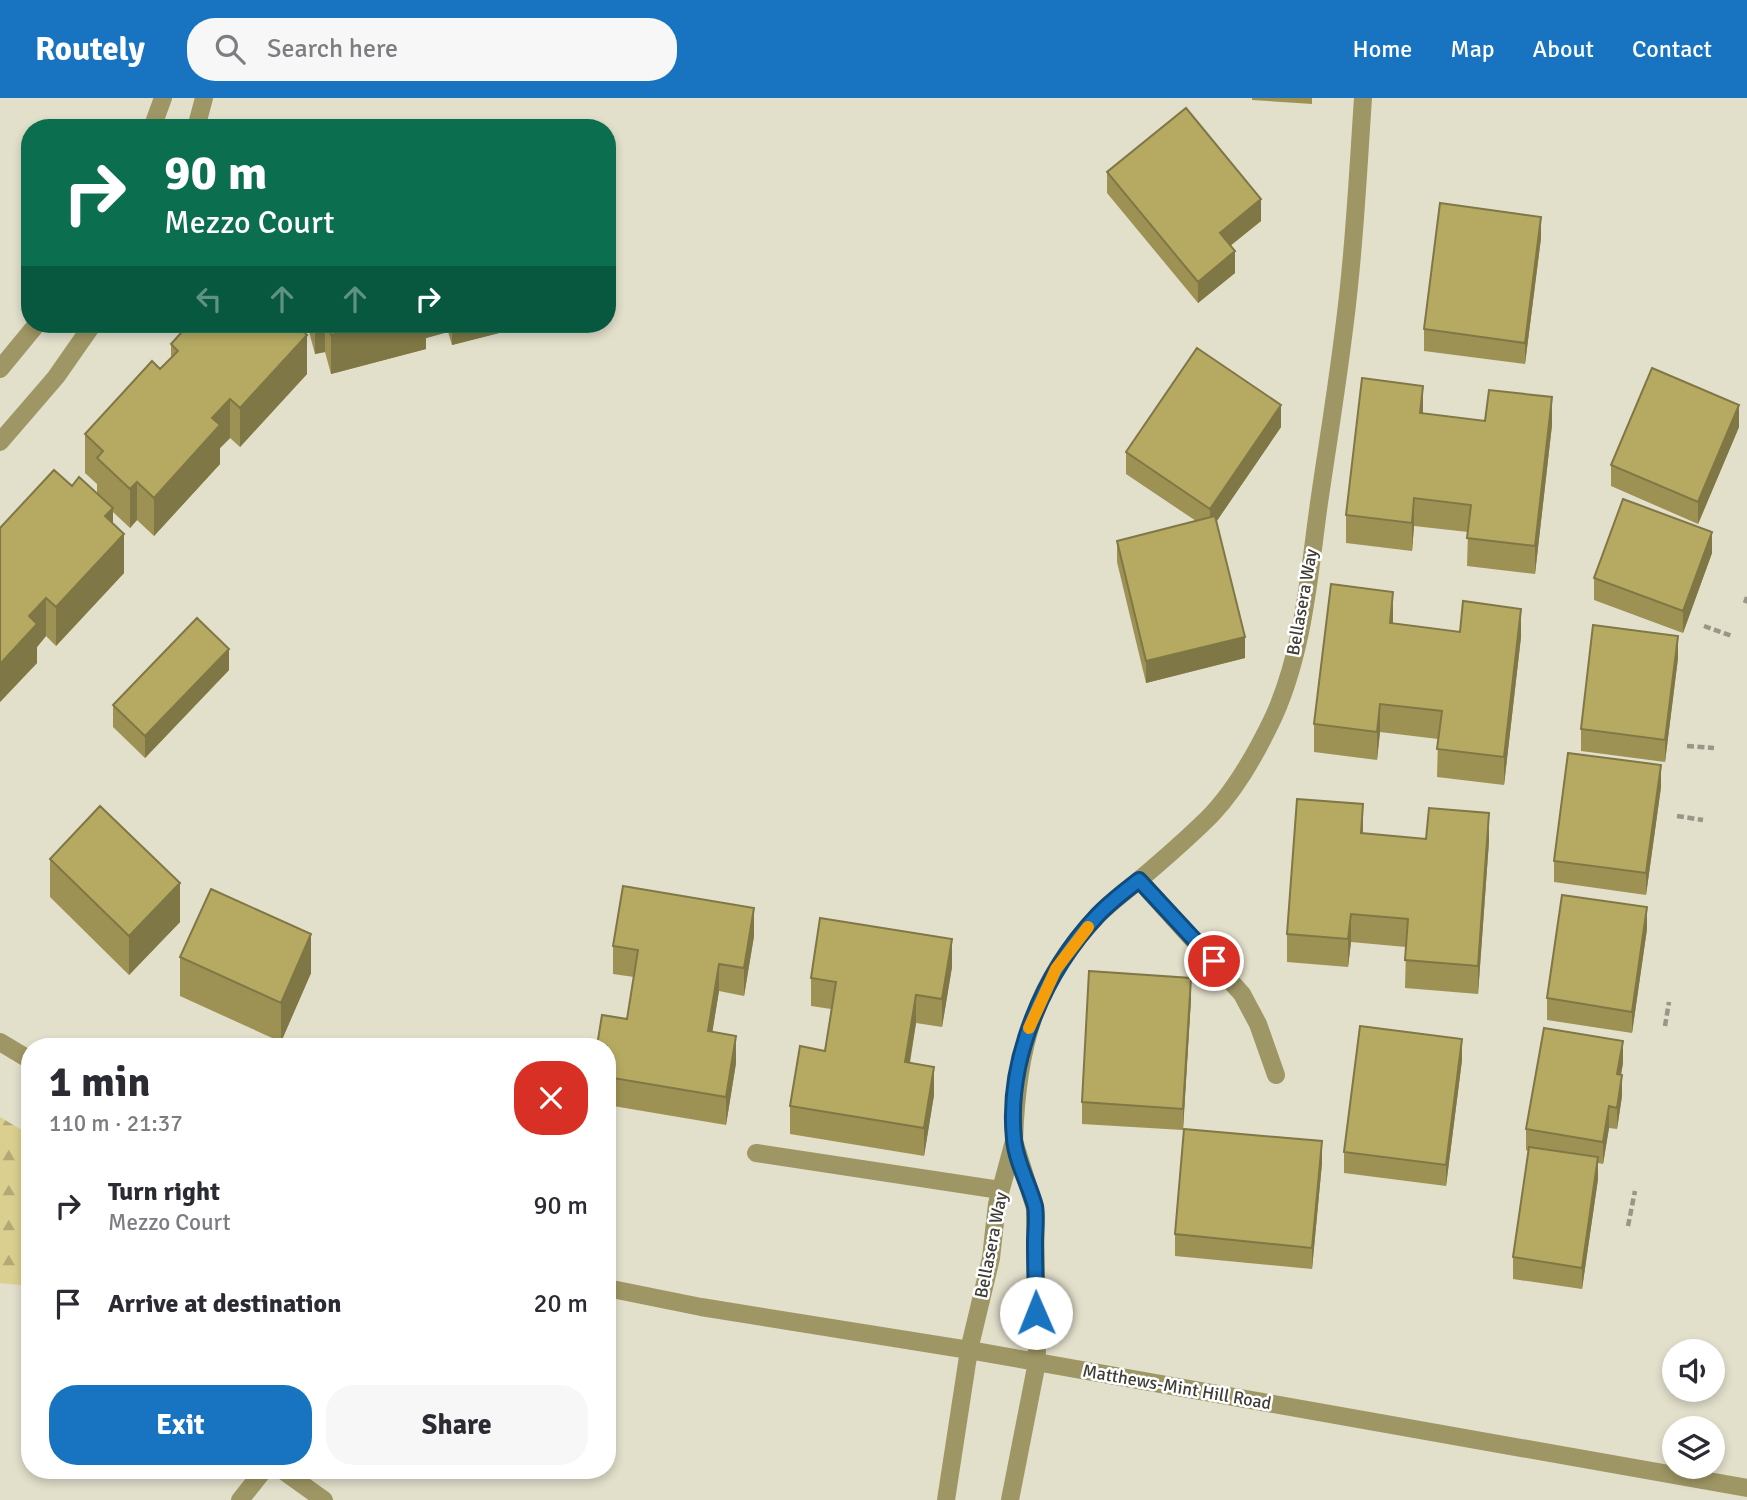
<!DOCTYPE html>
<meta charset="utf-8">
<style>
body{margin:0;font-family:Signika,sans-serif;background:#f7f7f7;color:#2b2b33;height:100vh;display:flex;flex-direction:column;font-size:26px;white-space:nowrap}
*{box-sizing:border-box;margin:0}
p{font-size:23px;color:#7c7c81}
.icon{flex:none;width:38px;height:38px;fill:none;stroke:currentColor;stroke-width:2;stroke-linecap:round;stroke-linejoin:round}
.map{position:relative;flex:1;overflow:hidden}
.sheet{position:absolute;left:21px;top:940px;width:595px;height:441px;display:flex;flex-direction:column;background:#fff;border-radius:28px;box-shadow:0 4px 10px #0003}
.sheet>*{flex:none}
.guide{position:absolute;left:21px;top:21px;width:595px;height:214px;border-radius:28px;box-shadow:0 4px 10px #0003;background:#0b6e4f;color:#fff;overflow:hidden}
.buttons{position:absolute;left:1662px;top:1241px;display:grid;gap:14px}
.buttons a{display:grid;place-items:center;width:63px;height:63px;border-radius:50%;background:#fff;box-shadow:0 4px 10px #0003;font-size:35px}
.pin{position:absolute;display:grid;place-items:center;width:60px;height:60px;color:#fff;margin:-30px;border:4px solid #fff;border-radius:50%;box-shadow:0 2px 7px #0007}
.me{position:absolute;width:77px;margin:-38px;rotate:359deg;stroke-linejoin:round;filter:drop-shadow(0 0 5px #0008)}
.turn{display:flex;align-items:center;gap:24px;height:147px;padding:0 28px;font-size:32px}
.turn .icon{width:91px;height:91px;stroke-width:2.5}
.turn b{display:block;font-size:49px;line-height:60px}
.lanes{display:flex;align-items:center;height:66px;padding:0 28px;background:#0003;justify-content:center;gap:35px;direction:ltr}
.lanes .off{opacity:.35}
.round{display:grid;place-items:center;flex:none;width:74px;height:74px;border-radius:28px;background:#f7f7f7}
.summary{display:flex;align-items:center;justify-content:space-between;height:119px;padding:0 28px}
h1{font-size:42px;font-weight:700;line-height:52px}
.action{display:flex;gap:14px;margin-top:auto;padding:14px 28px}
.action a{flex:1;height:80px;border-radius:28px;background:#1874c0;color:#fff;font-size:28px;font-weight:700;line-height:80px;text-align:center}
.action a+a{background:#f7f7f7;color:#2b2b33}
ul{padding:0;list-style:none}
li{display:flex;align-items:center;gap:21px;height:98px;padding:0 28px}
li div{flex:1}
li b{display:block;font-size:26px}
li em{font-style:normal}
header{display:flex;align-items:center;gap:42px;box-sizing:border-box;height:98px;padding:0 35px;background:#1874c0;color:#fff}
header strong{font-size:33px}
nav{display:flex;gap:38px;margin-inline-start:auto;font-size:24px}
.search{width:490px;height:63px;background:#f7f7f7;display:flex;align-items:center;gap:18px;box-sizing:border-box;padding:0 24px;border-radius:28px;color:#7c7c81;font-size:26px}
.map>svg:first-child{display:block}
.forest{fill:url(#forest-firs)}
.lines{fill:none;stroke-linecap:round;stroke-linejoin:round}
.path{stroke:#999687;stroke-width:4.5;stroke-dasharray:7 3.5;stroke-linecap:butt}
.minor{stroke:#9e9664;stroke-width:18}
.wall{fill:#9d9254}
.shaded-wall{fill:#7f7745}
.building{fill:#b6aa62;stroke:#7f7745;stroke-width:2}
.route-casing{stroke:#104b7d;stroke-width:18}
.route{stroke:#1874c0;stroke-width:12}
.slow{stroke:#f59e0b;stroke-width:12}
.labels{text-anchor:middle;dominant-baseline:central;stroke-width:5;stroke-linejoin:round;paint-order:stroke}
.street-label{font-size:18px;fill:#3f3d35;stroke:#fff}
</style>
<header>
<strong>Routely</strong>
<div class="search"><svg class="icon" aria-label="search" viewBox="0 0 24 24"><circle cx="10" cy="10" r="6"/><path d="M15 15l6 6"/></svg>Search here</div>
<nav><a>Home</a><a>Map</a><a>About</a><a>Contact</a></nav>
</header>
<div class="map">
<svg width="1747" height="1402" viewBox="0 0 1747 1402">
<defs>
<pattern id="forest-firs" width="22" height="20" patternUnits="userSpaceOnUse" patternTransform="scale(1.75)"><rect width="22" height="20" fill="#dacf8e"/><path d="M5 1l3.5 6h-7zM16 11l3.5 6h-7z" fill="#b2a975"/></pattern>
</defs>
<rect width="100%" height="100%" fill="#e2dfcb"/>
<path class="forest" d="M0 1019 30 1037V1188L0 1185Z"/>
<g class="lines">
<path class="path" d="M1745 505 1747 499
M1704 528 1732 538
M1687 648 1714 650
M1677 718 1703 722
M1665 928 1669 904
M1628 1128 1635 1093"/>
<path class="minor" d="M152 30 163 0
M196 30 204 0
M0 271 37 226
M0 344 56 279 93 226
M1139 782 1242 896 1258 926 1276 977
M0 944 30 962
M1014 1043C1017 951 1033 887 1097 818 1108 807 1121 797 1132 788 1156 768 1179 748 1201 727 1233 698 1256 656 1274 618 1304 551 1309 476 1319 405 1330 329 1343 254 1350 178 1356 119 1359 59 1363 0
M756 1055 1000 1092
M607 1190 701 1209 969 1252 1747 1390
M282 1372 324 1402
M240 1402 264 1372
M946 1402 969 1252 991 1160 997 1106 1014 1043 1035 1110 1037 1264 1010 1402"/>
</g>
<path class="wall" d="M1252 0H1312V6L1252 2Z
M1107 74 1261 123 1230 148 1235 175 1198 205 1107 95Z
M1541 140 1525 266 1424 253V231Z
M297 226 307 276 240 349 230 340 220 350V366L154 438 137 422 130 430 113 414V426L124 475 56 548 46 538 37 549V565L0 604V430L97 395V386L85 375V336L160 271 171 260V246Z
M307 226H534L452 247 448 234 426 240V251L331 276 325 254 315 256Z
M1423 315 1485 323 1552 327 1535 476 1467 468 1468 434 1414 428 1412 453 1346 445V417Z
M1281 329 1216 424 1245 560 1146 585 1117 464V443L1196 423 1126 376V354Z
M1739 329 1698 426 1611 388V367Z
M1712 455 1683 535 1594 502V480Z
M1393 522V525L1460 534 1521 539 1504 687 1437 679 1438 641 1380 634 1377 662 1314 654V626Z
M1678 560 1665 664 1581 653V631Z
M229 572 145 660 113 629V607Z
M1661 689 1646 797 1554 784V763Z
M1363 735 1426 741 1489 743 1478 896 1405 890 1406 849 1351 844 1348 869 1287 864V836Z
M50 761 180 824 129 877 50 799Z
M1647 831 1632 935 1547 922V900Z
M754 838 744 898 719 893 712 934 736 965 726 1027 607 1007V948L627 921 634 879 613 876V848Z
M180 859 311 875 281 944 180 898Z
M952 869 942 929 916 925 910 965 934 997 924 1058 790 1036V1008L825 953 831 911 811 908V880Z
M1191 901 1183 1032 1082 1026V1004Z
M1462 962 1446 1088 1344 1075V1054Z
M1623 965 1621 977 1622 998 1617 1031 1609 1030 1603 1066 1598 1065V1081L1582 1191 1513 1181V1159L1528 1053 1526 1052V1031Z
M1322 1065 1312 1171 1175 1158V1136Z"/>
<path class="shaded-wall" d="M1261 101V123L1220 156V135Z
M1541 119V140L1525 266V245Z
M1235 153V175L1198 205V184Z
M288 226H297V248L307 237V276L240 349V310Z
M315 226H325V254L315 256Z
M375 226H448V234L426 240V251L331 276V237Z
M452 226H534L452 247Z
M1423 288V316L1420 315Z
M1552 299V327L1535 476V448Z
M230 301V340L220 350V366L154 438V400L212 320Z
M1281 307V329L1210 433V411Z
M1739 307V329L1698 426V404Z
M137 384V422L130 430V391Z
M1414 400V428L1412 453V425Z
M113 410V448L124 436V475L56 548V509L105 418Z
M1712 434V455L1683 535V513Z
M1393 494V522L1390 553V525Z
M46 500V538L37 549V565L0 604V566L29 518Z
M1521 511V539L1504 687V659Z
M1678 538V560L1665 664V642Z
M1245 539V560L1146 585V563Z
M229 551V572L145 660V638Z
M1380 606V634L1377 662V634Z
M1661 667V689L1646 797V775Z
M1363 706V734L1361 763V735Z
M1489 715V743L1478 896V868Z
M180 785V824L129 877V838Z
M1647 809V831L1632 935V914Z
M754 810V838L744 898V870Z
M1351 816V844L1348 869V841Z
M311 836V875L281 944V905Z
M952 841V869L942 929V901Z
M719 866V893L708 961V933Z
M1191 880V901L1183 1032V1011Z
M916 897V925L905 992V964Z
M736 938V965L726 1027V999Z
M1462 941V962L1446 1088V1067Z
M1623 943V965L1617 998V976Z
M934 969V997L924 1058V1030Z
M1622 977V998L1617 1031V1010Z
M1609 1008V1030L1603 1066V1044Z
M1322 1043V1065L1312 1171V1150Z
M1598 1059V1081L1582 1191V1170Z"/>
<path class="building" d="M1186 10 1261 101 1220 135 1235 153 1198 184 1107 74Z
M1440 105 1541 119 1525 245 1424 231Z
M189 226H295L307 237 240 310 230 301 212 320 220 327 154 400 137 384 130 391 97 360 103 353 85 336 152 263 160 271 178 253 171 246Z
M328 226H375L331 237Z
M1197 250 1281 307 1210 411 1126 354Z
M1652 270 1739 307 1698 404 1611 367Z
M1362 280 1423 288 1420 315 1485 323 1489 292 1552 299 1535 448 1467 440 1471 407 1414 400 1412 425 1346 417Z
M54 372 72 388 79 379 113 410 105 418 124 436 56 509 46 500 29 518 37 526 0 566V430Z
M1623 401 1712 434 1683 513 1594 480Z
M1215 418 1245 539 1146 563 1117 443Z
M1331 486 1393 494 1390 525 1460 534 1463 503 1521 511 1504 659 1437 651 1442 613 1380 606 1377 634 1314 626Z
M197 520 229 551 145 638 113 607Z
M1593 527 1678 538 1665 642 1581 631Z
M1568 655 1661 667 1646 775 1554 763Z
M1297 701 1363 706 1361 735 1426 741 1429 710 1489 715 1478 868 1405 862 1408 821 1351 816 1348 841 1287 836Z
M100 708 180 785 129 838 50 761Z
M623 788 754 810 744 870 719 866 708 933 736 938 726 999 607 979V948H597L602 917 627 921 638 852 613 848Z
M211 791 311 836 281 905 180 859Z
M1562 797 1647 809 1632 914 1547 900Z
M820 820 952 841 942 901 916 897 905 964 934 969 924 1030 790 1008 800 948 825 953 836 884 811 880Z
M1089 873 1191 880 1183 1011 1082 1004Z
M1360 928 1462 941 1446 1067 1344 1054Z
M1544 930 1623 943 1617 976 1622 977 1617 1010 1609 1008 1603 1044 1526 1031Z
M1184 1031 1322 1043 1312 1150 1175 1136Z
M1529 1049 1598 1059 1582 1170 1513 1159Z"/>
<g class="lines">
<g class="route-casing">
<path id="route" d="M1036 1215C1036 1192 1035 1169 1035 1145 1035 1133 1037 1119 1035 1108 1029 1086 1016 1064 1014 1041 1006 962 1044 874 1098 817 1110 804 1125 793 1139 782L1214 863"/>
</g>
<use href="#route" class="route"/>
<path class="slow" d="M1029 930 1056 871 1088 829"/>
</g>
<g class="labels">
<g class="street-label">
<text transform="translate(1302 504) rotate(-80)">Bellasera Way</text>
<text transform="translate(991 1147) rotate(-79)">Bellasera Way</text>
<text transform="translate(1177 1289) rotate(10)">Matthews-Mint Hill Road</text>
</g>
</g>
</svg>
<div class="buttons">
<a><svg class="icon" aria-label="sound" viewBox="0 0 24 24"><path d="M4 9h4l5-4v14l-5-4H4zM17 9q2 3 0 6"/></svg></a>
<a><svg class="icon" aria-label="layers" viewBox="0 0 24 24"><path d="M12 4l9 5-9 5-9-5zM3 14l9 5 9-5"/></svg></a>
</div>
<div class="pin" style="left:1214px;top:863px;background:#d93025"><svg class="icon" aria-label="arrive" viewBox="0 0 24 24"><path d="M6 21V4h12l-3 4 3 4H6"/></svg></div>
<svg class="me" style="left:1036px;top:1215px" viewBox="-20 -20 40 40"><circle r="19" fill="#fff"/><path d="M0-13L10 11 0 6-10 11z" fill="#1874c0"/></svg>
<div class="guide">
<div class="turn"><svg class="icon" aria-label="right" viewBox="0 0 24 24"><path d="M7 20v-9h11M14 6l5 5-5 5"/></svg><div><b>90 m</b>Mezzo Court</div></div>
<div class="lanes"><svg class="icon off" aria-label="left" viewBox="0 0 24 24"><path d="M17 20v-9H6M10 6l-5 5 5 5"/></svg><svg class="icon off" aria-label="ahead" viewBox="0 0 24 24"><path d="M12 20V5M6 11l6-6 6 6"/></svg><svg class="icon off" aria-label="ahead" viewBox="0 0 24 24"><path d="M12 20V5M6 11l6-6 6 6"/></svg><svg class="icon" aria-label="right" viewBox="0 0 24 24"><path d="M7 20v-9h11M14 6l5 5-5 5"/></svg></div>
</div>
<section class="sheet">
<div class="summary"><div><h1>1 min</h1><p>110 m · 21:37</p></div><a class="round" style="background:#d93025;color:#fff"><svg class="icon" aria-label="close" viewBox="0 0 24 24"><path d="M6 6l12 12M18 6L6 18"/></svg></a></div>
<ul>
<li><svg class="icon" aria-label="right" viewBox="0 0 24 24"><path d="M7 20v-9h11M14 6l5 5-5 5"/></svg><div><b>Turn right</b><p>Mezzo Court</p></div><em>90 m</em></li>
<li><svg class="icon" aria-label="arrive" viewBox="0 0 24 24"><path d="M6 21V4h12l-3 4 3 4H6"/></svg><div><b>Arrive at destination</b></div><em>20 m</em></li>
</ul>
<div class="action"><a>Exit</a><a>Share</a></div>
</section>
</div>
